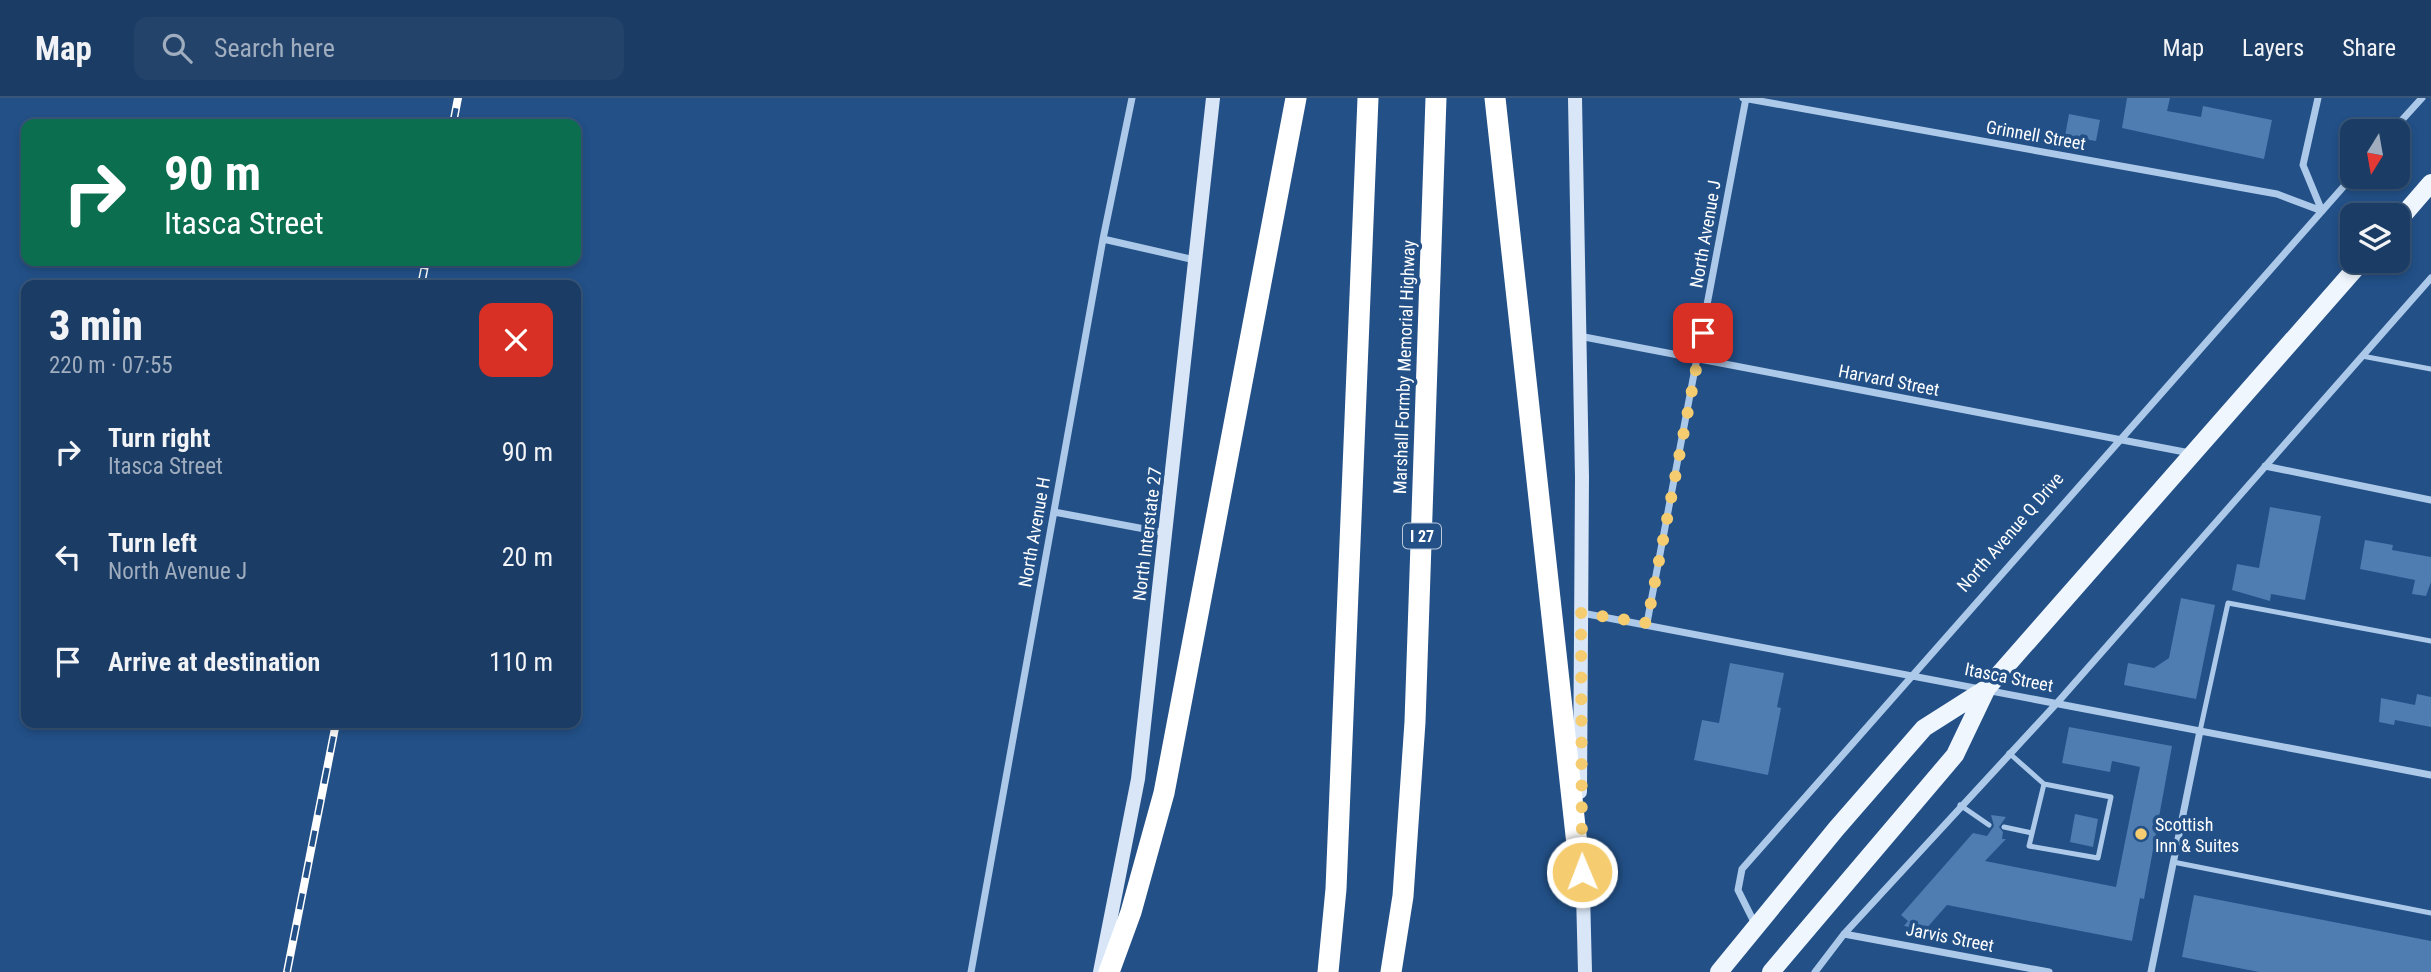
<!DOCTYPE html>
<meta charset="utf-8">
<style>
body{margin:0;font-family:"Roboto Condensed",sans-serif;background:#23436b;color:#f1f3f6;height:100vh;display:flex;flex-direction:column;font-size:26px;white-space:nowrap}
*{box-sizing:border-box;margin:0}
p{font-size:23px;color:#9fadbf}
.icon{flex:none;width:38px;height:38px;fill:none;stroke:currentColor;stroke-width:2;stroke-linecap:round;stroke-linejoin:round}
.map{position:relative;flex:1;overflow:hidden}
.side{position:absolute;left:21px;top:182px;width:560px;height:448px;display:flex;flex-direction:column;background:#1a3c65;border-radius:14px;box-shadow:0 4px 10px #0003,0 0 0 2px #385679}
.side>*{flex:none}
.hud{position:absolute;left:21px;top:21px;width:560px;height:147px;border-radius:14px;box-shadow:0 4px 10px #0003,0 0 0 2px #385679;background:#0b6e4f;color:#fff;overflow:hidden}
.needle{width:46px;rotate:191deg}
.controls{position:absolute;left:2340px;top:21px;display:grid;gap:14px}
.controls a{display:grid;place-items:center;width:70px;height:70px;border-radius:14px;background:#1a3c65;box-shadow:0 4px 10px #0003,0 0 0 2px #385679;font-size:35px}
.pin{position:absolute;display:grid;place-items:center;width:60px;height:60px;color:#fff;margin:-30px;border-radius:14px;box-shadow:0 4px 10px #0006}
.me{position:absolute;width:77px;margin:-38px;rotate:359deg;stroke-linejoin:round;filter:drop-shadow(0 0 5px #0008)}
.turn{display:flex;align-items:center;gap:24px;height:147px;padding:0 28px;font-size:32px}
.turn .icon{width:91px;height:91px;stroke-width:2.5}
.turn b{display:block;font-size:49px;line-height:60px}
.round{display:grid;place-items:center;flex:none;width:74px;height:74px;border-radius:14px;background:#23436b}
.head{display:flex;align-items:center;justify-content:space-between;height:119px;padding:0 28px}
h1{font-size:42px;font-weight:800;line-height:52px}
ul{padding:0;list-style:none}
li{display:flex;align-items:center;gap:21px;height:105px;padding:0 28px}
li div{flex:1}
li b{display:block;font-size:26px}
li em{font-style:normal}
header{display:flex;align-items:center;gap:42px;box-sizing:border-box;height:98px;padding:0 35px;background:#1a3c65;border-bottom:2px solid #385679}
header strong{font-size:33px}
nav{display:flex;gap:38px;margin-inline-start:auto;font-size:24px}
.search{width:490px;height:63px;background:#23436b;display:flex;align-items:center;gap:18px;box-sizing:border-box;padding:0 24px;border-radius:14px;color:#9fadbf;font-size:26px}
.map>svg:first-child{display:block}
.building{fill:#4f7cb1}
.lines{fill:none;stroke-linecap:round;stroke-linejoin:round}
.lane{stroke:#adc9e9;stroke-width:5}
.street{stroke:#adc9e9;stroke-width:7}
.secondary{stroke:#d8e6f8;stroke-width:14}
.primary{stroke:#f0f6fe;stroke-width:18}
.highway{stroke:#fff;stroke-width:21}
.rail-casing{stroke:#fff;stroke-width:8}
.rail{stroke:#225087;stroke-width:5;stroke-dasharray:16;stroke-linecap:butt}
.route{stroke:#f5cc6f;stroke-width:12;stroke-dasharray:0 21.6}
.poi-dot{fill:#f5cc6f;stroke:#225087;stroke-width:2.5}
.labels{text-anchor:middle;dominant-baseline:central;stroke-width:7;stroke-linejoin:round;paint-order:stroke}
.shield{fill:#225087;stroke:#bdcadb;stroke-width:2}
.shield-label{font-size:16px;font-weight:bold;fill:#fff}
.street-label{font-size:18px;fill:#fff;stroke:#225087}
.poi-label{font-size:18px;fill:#fff;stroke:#225087;text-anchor:start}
</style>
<header>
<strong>Map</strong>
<div class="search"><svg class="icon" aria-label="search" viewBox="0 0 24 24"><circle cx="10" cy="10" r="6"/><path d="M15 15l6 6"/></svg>Search here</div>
<nav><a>Map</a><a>Layers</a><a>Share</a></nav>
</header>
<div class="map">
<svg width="2431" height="874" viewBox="0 0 2431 874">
<rect width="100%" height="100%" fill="#225087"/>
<path class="building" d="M2127 0H2170L2167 13 2201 19 2203 8 2272 22 2264 61 2122 30Z
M2069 16 2100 22 2096 43 2065 38Z
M2270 409 2321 418 2305 502 2271 496 2270 503 2232 492 2237 466 2259 470Z
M2365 442 2393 447 2392 452 2431 459V484L2426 498 2412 496 2415 482 2360 471Z
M2181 500 2215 507 2196 601 2124 587 2128 565 2154 570 2169 560Z
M1730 565 1784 575 1777 609 1781 610 1768 677 1694 662 1702 622 1719 625Z
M2417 596 2431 599V629L2395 622 2394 627 2379 624 2381 600 2415 607Z
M2069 629 2172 648 2144 801 2140 800 2132 843 1947 807 1925 832 1904 828 1908 823 1901 817 1973 735 1987 738 1994 728 1991 717 2006 719 1999 729 2003 734 2002 741H2006L1985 763 2116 789 2140 669 2112 663 2110 674 2062 665Z
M2075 716 2098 721 2093 749 2070 744Z
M2194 797 2431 843V874H2259L2182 859Z"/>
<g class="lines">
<path class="lane" d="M2362 258 2431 271
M2200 633 2228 505 2431 543
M2009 655 2044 686 2029 748 2098 760 2111 699 2044 686
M1960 707 1989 727
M2004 729 2032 735
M2173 764 2431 815"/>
<path class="street" d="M1743 0 2277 96 2322 113
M2318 0 2303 67 2322 113
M2392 33 2422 0
M1103 141 1195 162
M1579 238 2190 355
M2265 368 2431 402
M1054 414 1166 435
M1582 515 2431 677
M1647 525 1746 0
M1755 826 1738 792 1742 771 2352 79
M1844 836 2049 874
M971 874 1103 141 1132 0
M1815 874 1844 836 2057 605 2431 180
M2151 874 2200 633"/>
<path class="secondary" d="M1575 0 1582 379 1580 694
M1583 795 1585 874
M1100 874 1138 681 1213 0"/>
<path class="primary" d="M2398 123 2431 85
M1719 874 1836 731 1924 630 1987 590
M1771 874 1955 657 1987 590 2362 163"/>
<path class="highway" d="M1495 0 1583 801
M1109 874 1131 814 1164 695 1296 0
M1328 874 1336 791 1368 0
M1391 874 1403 798 1415 624 1436 0"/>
<g class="rail-casing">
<path id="rail" d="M453 26 458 0
M421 187 426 163
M287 874 336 625"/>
</g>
<use href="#rail" class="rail"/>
</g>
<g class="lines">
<path class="route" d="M1582 774 1581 515 1647 525 1703 235"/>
</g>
<circle class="poi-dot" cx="2141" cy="736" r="7"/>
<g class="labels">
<rect class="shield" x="1403" y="425.5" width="38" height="25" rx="5"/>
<g class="shield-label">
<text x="1422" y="438">I 27</text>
</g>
<g class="street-label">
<text transform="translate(2036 37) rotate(10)">Grinnell Street</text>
<text transform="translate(1705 136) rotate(-80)">North Avenue J</text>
<text transform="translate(1404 269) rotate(-88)">Marshall Formby Memorial Highway</text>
<text transform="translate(1889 282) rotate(11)">Harvard Street</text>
<text transform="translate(1034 434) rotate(-80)">North Avenue H</text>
<text transform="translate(2010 434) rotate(-49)">North Avenue Q Drive</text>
<text transform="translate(1147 436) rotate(-83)">North Interstate 27</text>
<text transform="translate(2009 579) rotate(11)">Itasca Street</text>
<text transform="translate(1950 839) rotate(11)">Jarvis Street</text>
</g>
<g class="poi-label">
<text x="2155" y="726">Scottish<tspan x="2155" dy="21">Inn &amp; Suites</tspan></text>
</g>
</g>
</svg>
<div class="controls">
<a><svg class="needle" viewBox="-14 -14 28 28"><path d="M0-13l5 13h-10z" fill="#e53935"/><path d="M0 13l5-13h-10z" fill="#9fadbf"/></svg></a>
<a><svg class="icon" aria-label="layers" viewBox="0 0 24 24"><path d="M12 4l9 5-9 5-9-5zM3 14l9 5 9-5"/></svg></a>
</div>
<div class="pin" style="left:1703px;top:235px;background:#d93025"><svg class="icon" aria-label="arrive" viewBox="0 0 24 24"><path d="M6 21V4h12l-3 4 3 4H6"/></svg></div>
<svg class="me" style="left:1582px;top:774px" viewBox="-20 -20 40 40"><circle r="17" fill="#f5cc6f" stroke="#fff" stroke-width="3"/><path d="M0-11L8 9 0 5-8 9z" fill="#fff"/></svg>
<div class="hud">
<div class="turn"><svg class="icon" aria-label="right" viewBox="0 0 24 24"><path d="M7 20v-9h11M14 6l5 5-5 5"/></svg><div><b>90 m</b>Itasca Street</div></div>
</div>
<section class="side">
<div class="head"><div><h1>3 min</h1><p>220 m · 07:55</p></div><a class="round" style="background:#d93025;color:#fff"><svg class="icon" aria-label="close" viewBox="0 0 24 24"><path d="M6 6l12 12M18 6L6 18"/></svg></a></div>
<ul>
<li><svg class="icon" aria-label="right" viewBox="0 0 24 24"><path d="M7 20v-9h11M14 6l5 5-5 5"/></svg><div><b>Turn right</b><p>Itasca Street</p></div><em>90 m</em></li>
<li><svg class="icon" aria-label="left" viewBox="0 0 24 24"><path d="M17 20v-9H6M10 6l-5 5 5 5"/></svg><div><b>Turn left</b><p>North Avenue J</p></div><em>20 m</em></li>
<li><svg class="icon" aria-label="arrive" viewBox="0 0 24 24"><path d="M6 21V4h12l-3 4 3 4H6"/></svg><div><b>Arrive at destination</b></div><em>110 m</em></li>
</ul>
</section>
</div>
